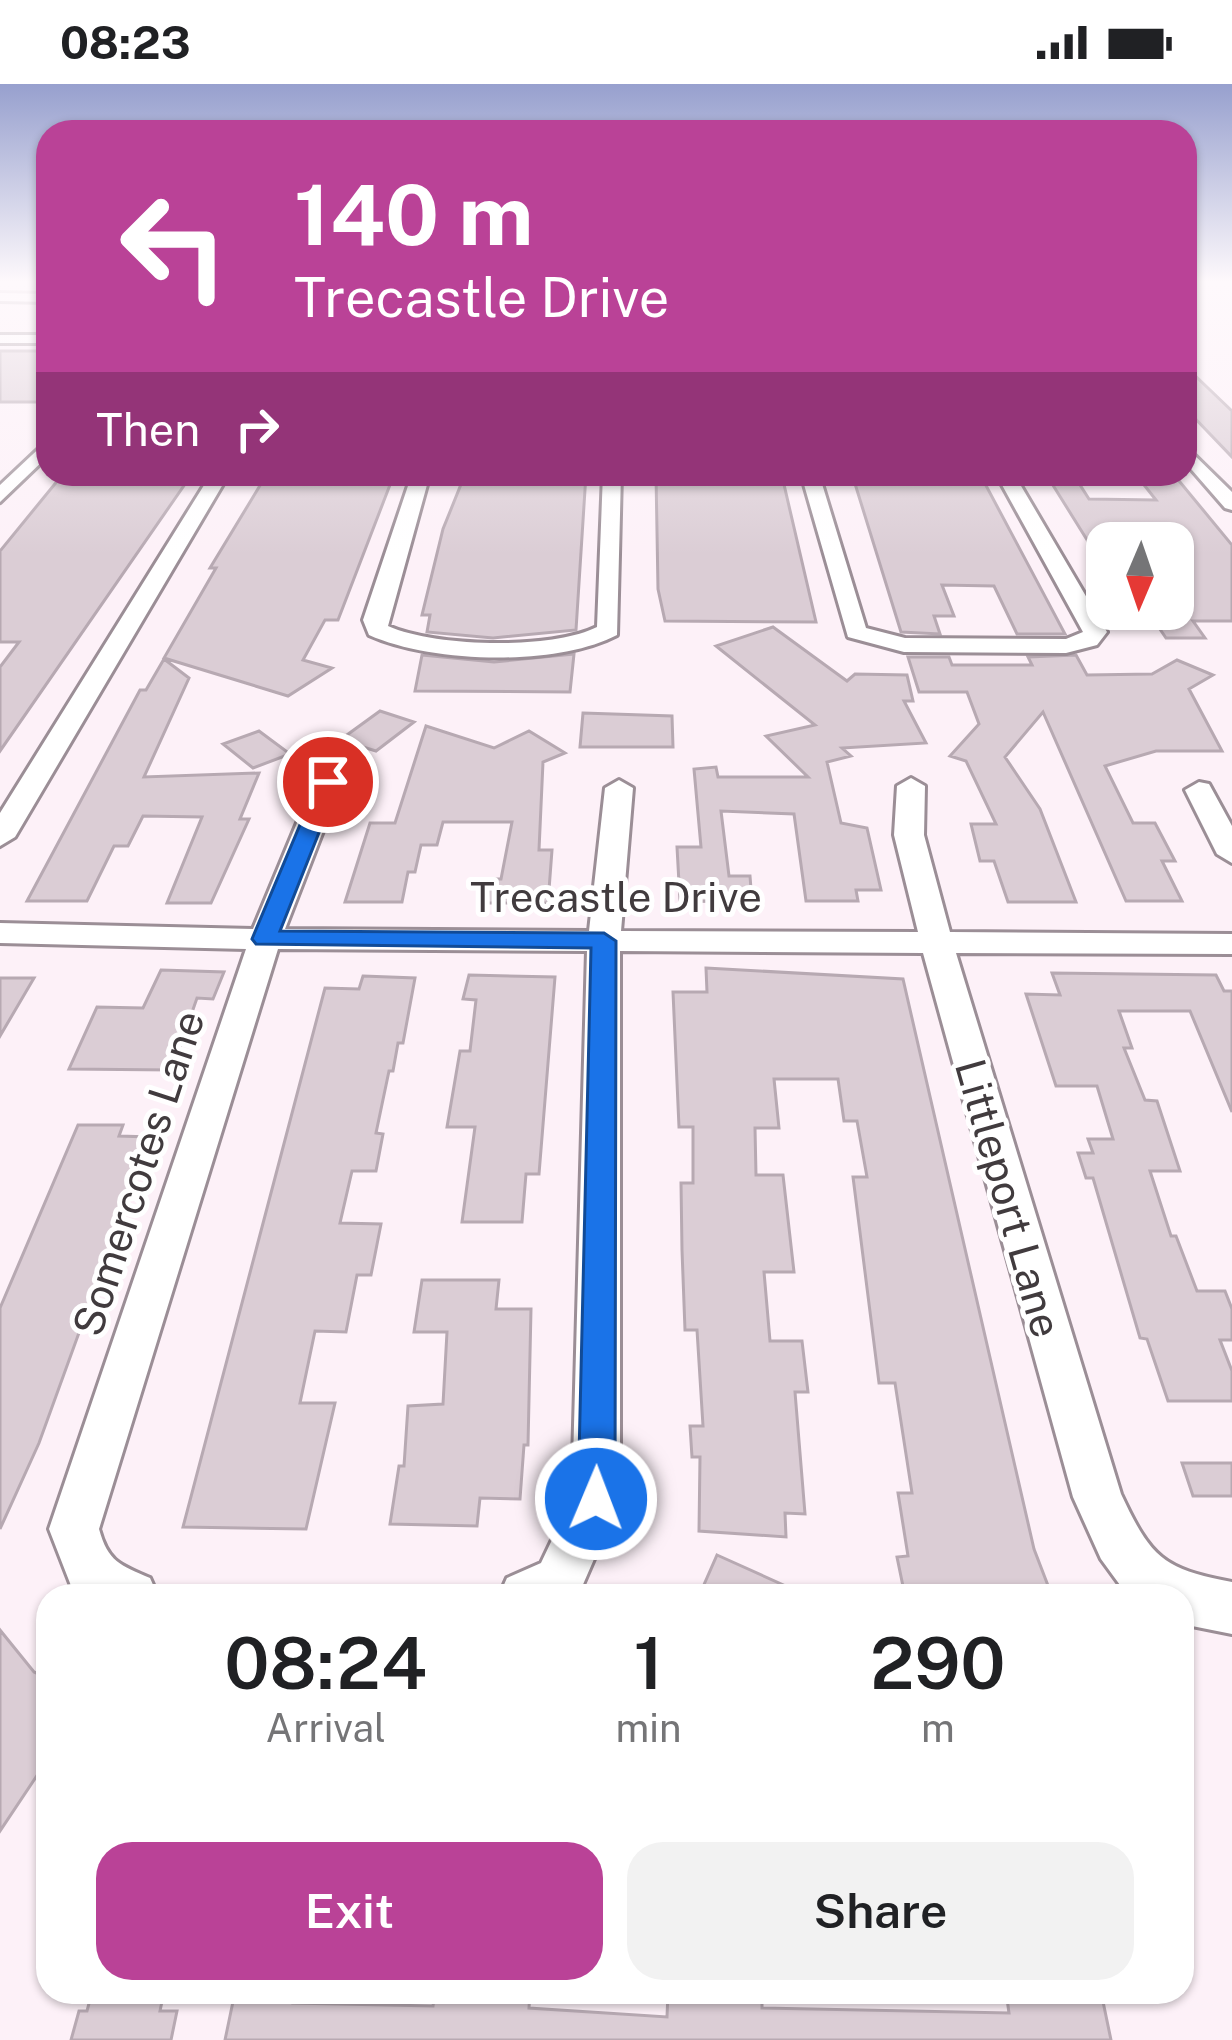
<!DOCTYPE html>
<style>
body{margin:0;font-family:"Public Sans",sans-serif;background:#f2f2f2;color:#202124;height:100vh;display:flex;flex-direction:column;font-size:45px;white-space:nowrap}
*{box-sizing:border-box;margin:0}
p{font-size:39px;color:#757577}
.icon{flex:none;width:66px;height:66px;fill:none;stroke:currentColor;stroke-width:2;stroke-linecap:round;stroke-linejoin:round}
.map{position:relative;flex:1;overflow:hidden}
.side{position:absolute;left:36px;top:1500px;width:1158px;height:420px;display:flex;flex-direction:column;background:#fff;border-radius:36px;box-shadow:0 3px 9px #0004}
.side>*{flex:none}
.guide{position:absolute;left:36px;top:36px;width:1161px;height:366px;border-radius:36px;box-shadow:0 3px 9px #0004;background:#ba4297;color:#fff;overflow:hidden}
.needle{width:78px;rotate:182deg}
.controls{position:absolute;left:1086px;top:438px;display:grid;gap:24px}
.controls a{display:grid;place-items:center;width:108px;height:108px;border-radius:24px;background:#fff;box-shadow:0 3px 9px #0004;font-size:60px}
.pin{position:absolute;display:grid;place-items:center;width:102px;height:102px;color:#fff;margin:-51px;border:6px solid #fff;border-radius:50%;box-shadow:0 3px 12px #0007}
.me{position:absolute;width:132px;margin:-66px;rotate:1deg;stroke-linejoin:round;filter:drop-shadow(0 0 9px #0008)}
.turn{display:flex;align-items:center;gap:42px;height:252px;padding:0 60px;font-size:54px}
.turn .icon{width:156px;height:156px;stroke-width:2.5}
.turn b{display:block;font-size:84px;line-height:102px}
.then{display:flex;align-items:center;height:114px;padding:0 60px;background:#0003;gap:24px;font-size:45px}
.eta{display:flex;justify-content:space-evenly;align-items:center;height:204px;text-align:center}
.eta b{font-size:72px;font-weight:600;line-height:84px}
.action{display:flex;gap:24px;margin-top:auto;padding:24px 60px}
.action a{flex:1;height:138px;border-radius:36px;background:#ba4297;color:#fff;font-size:48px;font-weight:600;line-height:138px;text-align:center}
.action a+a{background:#f2f2f2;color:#202124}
.status{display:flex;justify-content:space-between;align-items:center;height:84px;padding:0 60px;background:#fff;direction:ltr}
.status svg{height:33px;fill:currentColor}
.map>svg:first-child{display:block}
.building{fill:#dbcdd5;stroke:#b7a9b2;stroke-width:3}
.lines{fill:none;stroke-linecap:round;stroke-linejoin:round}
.minor-casing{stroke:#9b8e96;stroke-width:6}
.minor{fill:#fff;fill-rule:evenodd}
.route{fill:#1a73e8;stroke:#114b97;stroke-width:3}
.labels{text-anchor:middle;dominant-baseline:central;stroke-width:10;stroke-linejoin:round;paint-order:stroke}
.street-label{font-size:42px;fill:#413b3e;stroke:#fff}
</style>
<div class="status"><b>08:23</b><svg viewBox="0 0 49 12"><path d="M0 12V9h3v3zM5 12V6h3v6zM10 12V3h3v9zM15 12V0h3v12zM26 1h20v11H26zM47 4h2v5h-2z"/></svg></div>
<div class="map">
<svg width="1232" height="1956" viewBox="0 0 1232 1956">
<rect width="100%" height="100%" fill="#fdf1f8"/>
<path class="building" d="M0 267H48V318H0Z
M1185 282 1232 327V373L1185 324Z
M63 390H192L0 667V583L19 558H0V467Z
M267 390 393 393 338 536H325L303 576 332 584 288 612 164 574 216 484H210Z
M471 390H502L501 397H554L555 390H586L576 546 493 554 427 548 430 531H422L443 445 464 393Z
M656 390 782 392 816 538 665 537 658 505Z
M852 390 982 394 1065 550H1017L994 502 942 501 954 532H934L940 550 901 548Z
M1046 390H1073L1089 415 1156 416 1137 392H1175L1232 461V537H1193L1205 554H1166L1147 526H1173V459H1089Z
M773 543 847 597 855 590 907 591 913 617H904L926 659 842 664 851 672 827 678 841 739 867 744 881 806H856L858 817H806L794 730 721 727 729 792H750L752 818 680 817 677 763H701L694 685 716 683 718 693H808L766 652 815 641 716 562Z
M574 570 570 608 415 607 422 571 494 578Z
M1076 571 1087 591 1152 590 1177 576 1213 591 1189 605 1222 667H1156L1105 682 1133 739H1155L1175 777H1162L1182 817H1126L1043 628 1005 673 1040 725 1076 818H1008L994 777H980L971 740H996L966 677 950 672 979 640 967 608H919L908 573H949L952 581H1032L1028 573Z
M164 575 189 594 144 693 259 689 240 735H249L211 819H167L202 733 143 732 128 762H114L87 817H27L140 606H146Z
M380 627 414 638 376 667 340 656Z
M583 629 672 632 673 663H580Z
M426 642 494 664 529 647 565 669 543 678 539 766H552L548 819H487L490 795H501L512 738H443L437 761H421L415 788H408L402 818H345L370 739H395Z
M259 647 290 670 253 684 223 660Z
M706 884 903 895 1034 1465 1052 1512H905L897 1473 908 1472 898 1409H912L895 1299H879L853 1093H867L857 1037H844L838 995H774L779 1044H755L756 1091H783L794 1188H764L770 1257H802L808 1308H795L805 1430 785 1429 786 1453 699 1447 700 1373H692L690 1342H703L697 1246H685L682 1166 681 1099H693V1043H679L673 908H707Z
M161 886 224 888 213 915 197 914 172 986 69 985 97 923 143 924Z
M1052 889 1216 891 1224 907H1232V1028L1190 927H1119L1132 964H1124L1145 1016 1157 1017 1180 1087H1150L1171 1152H1176L1197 1207H1225L1232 1225V1256H1220L1232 1287V1317H1168L1147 1255 1140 1254 1093 1094H1086L1078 1069H1093L1088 1055H1113L1097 1002H1056L1026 910 1060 911Z
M469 891 555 893 539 1090H526L522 1138H462L475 1043H447L460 967H470L476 916 463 915Z
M363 892 415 894 403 959H398L393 987H389L376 1049 383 1050 376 1087H352L340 1139 381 1140 371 1191H357L346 1248 315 1247 300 1319H335L306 1445 183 1443 325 904 359 905Z
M0 894H34L0 952Z
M78 1041H123L119 1052 150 1053 39 1359 0 1445V1224Z
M422 1196H499L496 1225H531L528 1361H524L520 1415 480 1414 477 1442 390 1440 399 1382H404L408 1322 443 1320 447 1248H414Z
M1182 1379H1232V1412H1193Z
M717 1471 808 1512H699Z
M0 1546 34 1588 48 1594V1675L0 1747Z
M92 1908H164L160 1927H177L171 1956H71L79 1927H87Z
M235 1908H295L293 1919 433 1922 435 1908H530L529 1924 667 1933 668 1908H762V1924L1009 1929 1006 1908H1101L1111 1956H225Z"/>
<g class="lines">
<g class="minor-casing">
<path id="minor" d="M0 209 48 210V218L0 217Z
M0 251H48V259H0Z
M48 356V372L0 418V401Z
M1185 362 1232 408V426L1225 424 1185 378Z
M211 390H229L15 753 0 762V729Z
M412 390H430L388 542C435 563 551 566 597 543L603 390H621L617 551C556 583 431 579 369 551L363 536Z
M801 390H819L866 544 905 554 1066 555 1083 548 996 390H1014L1107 548 1097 561 1066 569 904 568 848 553Z
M328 690 342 698 285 845 589 847 605 704 619 696 633 704 621 847 918 848 894 751 897 702 911 694 925 702 924 751 950 848 1232 850V870L956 869 1121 1410C1151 1474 1163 1485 1232 1498V1550L1182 1540V1512H1128L1101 1475 1073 1413 923 869 620 867V1415L578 1512H499L507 1494 541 1479 572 1414 587 867 278 865 99 1445C108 1478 120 1481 150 1494L158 1512H75L49 1445 246 865 0 859V839L253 845 314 698Z
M1199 698 1209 700 1232 742V779L1217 770 1185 706Z"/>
</g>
<use href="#minor" class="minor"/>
</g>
<linearGradient id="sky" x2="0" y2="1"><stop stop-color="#97a0ce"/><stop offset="0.42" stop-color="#fef9fc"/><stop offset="1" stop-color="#fef9fc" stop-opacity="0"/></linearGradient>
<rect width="1232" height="471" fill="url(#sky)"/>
<path class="route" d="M328 691 339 698 280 847 604 849 616 857 615 1415 609 1428 596 1433 583 1428 578 1415 591 864 256 860 252 855 318 698Z"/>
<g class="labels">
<g class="street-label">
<text x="616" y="812">Trecastle Drive</text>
<text transform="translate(138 1089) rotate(-72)">Somercotes Lane</text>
<text transform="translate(1009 1114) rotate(74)">Littleport Lane</text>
</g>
</g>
</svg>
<div class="controls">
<a><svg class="needle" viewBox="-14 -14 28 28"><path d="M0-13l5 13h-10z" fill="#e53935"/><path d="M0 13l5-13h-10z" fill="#757577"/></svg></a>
</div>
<div class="pin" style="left:328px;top:698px;background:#d93025"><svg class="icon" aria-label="arrive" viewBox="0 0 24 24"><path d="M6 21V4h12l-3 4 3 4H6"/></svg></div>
<svg class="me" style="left:596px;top:1415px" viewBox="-20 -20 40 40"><circle r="17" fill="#1a73e8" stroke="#fff" stroke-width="3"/><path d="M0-11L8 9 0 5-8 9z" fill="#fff"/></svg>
<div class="guide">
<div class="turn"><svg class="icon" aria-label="left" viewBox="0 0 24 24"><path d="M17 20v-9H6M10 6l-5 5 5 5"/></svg><div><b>140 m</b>Trecastle Drive</div></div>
<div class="then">Then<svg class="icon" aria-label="right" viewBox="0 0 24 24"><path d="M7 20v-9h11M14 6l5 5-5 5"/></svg></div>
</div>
<section class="side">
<div class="eta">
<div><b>08:24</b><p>Arrival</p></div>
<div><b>1</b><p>min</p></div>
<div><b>290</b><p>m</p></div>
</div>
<div class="action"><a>Exit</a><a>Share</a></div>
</section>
</div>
